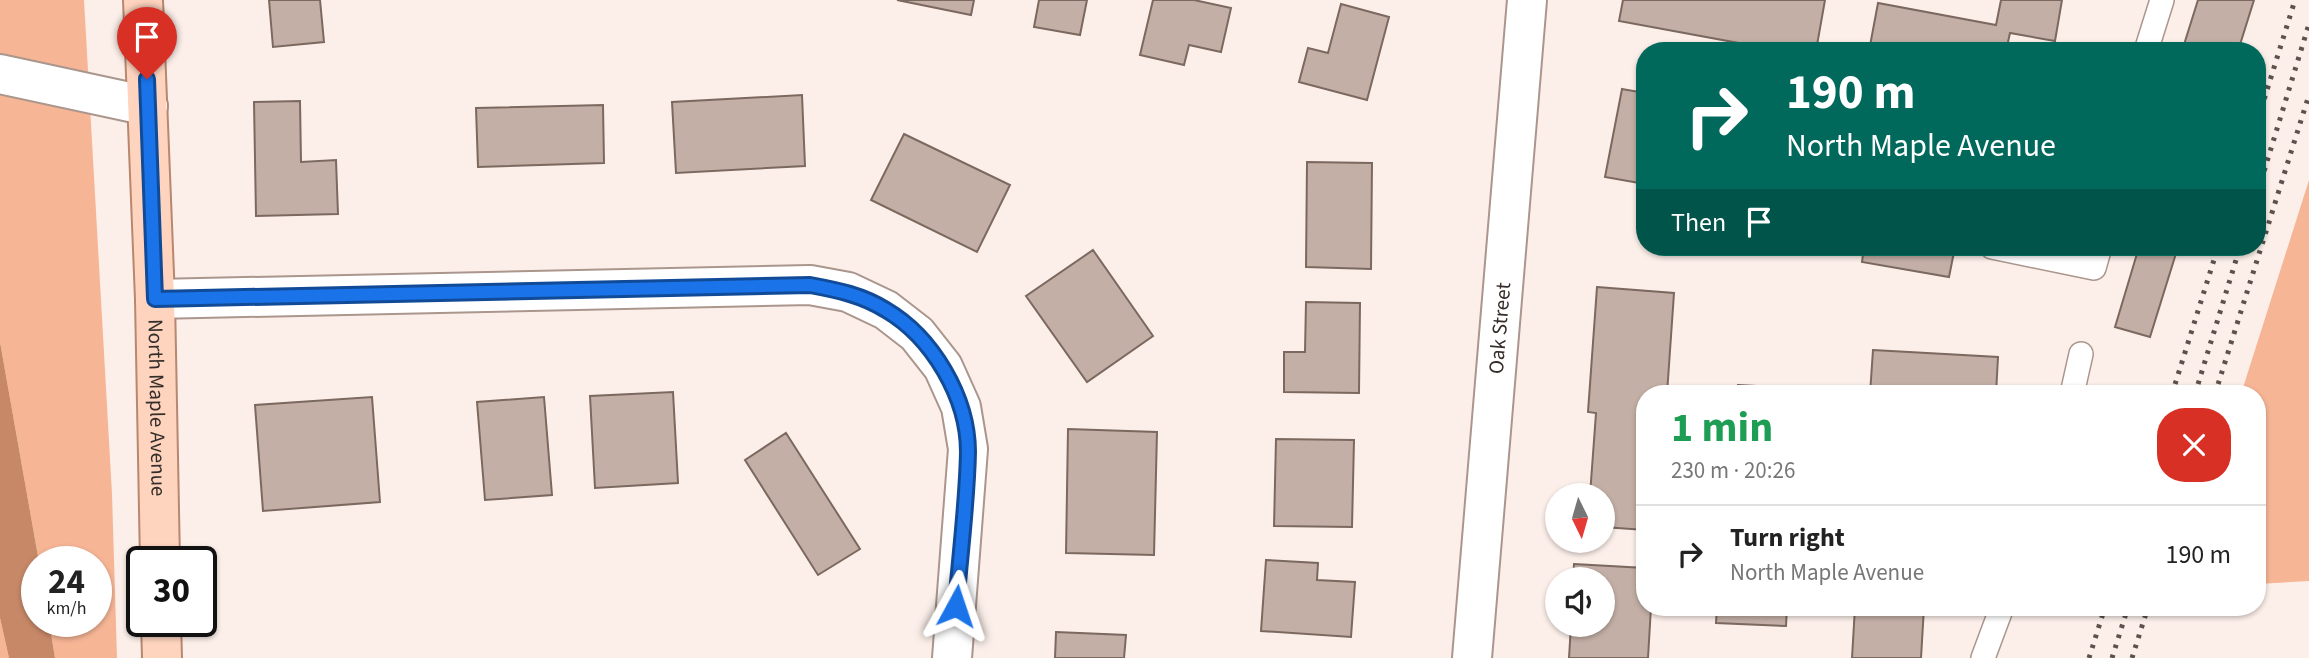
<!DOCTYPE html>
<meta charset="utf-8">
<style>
body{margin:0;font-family:"Source Sans 3",sans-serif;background:#f2f2f2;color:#222;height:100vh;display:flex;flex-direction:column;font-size:26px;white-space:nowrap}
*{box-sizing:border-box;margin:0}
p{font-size:23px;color:#767676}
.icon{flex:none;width:38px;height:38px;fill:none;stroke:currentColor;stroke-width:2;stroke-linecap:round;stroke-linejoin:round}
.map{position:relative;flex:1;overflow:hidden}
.details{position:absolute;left:1636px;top:385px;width:630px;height:231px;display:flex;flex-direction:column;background:#fff;border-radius:28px;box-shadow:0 2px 5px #0004}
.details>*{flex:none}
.top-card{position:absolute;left:1636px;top:42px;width:630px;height:214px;border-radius:28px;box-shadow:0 2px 5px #0004;background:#00695c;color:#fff;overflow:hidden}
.needle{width:46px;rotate:175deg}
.tools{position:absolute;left:1545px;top:483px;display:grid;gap:14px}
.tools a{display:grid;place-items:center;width:70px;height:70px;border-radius:50%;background:#fff;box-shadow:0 2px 5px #0004;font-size:35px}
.speed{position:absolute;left:21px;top:546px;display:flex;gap:14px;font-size:35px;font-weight:700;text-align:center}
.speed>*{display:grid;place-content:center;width:91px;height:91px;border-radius:50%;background:#fff;box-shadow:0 2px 5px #0004;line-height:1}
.speed small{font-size:18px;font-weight:400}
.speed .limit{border:4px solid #111;border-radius:10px;background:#fff;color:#111}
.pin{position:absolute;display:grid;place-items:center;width:60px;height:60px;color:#fff;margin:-72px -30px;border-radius:50% 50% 50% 0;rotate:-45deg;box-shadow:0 0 7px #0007}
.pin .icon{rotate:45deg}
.me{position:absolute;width:77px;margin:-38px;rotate:5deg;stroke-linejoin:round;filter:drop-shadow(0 0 5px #0008)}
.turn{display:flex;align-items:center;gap:24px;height:147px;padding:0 35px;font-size:32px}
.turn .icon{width:91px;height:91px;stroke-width:2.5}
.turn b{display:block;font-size:49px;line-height:60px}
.then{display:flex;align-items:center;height:66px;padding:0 35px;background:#0003;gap:14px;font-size:26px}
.round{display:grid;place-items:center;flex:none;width:74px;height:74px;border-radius:28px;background:#f2f2f2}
.headline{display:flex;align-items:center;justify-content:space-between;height:119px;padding:0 35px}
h1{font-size:42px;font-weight:700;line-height:52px;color:#1e9e55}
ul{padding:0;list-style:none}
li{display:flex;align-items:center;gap:21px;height:98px;padding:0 35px;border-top:2px solid #e0e0e0}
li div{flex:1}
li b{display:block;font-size:26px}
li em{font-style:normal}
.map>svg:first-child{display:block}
.green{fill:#f6b595}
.water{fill:#c78868}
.building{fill:#c3afa5;stroke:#7b685f;stroke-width:2}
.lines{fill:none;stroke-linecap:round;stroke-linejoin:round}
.service-casing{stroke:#aa968c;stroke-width:26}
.minor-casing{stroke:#aa968c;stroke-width:42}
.primary-casing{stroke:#b8876f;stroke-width:42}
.service{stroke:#fff;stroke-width:23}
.minor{stroke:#fff;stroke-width:38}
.primary{stroke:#fed4bf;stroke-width:38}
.rail{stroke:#5b524e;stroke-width:5;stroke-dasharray:3.5 7;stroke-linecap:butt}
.route-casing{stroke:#114b97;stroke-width:18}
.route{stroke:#1a73e8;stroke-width:12}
.labels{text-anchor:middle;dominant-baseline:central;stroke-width:7;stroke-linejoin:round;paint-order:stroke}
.street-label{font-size:21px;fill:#352d29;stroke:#fff}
</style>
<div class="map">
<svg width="2309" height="658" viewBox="0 0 2309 658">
<rect width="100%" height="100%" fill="#fcefe9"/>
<path class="green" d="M0 0H84L112 494 117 658H55L49 621H96V562H39L0 342Z
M2309 180V581L2258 584V394H2241Z
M0 618 9 658H0Z"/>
<path class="water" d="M0 342 39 562 37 621H49L55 658H9L0 618Z"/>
<path class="building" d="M269 0H320L324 42 273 47Z
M897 0H974L971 15Z
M1039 0H1087L1080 35 1034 27Z
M1153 0H1194L1231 8 1221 52 1189 45 1184 65 1140 55Z
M1623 0H1825L1816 51H1782L1619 21Z
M2001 0H2062L2055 41 2010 33 2006 51H1869L1878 3 1996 25Z
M2198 0H2254L2238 51H2182Z
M1341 4 1389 17 1367 100 1299 82 1308 48 1328 53Z
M1622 89 1645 93V184L1605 177Z
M802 95 805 166 676 173 672 102Z
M300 101 301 162 336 160 338 214 256 216 254 102Z
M603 105 604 163 478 167 476 108Z
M904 134 1010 185 977 252 871 200Z
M1307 162 1372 163 1371 269 1306 267Z
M1864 247H1955L1949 277 1862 262Z
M2139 247H2178L2150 337 2115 327Z
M1093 250 1153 336 1087 382 1026 296Z
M1597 287 1674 293 1667 394H1645V530L1603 527V495H1590L1596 413 1588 412Z
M1306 302 1360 303 1359 393 1284 392V352H1305Z
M1873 350 1998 357 1996 394H1870Z
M1738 385 1809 389V394H1738Z
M673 392 678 483 595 488 590 396Z
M372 397 380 502 263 511 255 405Z
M544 397 552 495 485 500 477 402Z
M1068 429 1157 432 1154 555 1066 553Z
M786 433 860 549 818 575 745 460Z
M1276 439 1354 440 1352 527 1274 526Z
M1266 560 1318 563 1317 580 1355 582 1351 637 1261 631Z
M1574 564 1645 568V607H1651L1648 658H1569L1571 625H1603V579H1573Z
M1717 607H1787L1786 626 1716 623Z
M1855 607H1924L1921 658H1852Z
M1056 632 1126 635 1124 658H1055Z"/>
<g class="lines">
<g class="service-casing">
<path id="service" d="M2146 51 2162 0
M1992 247 2094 268 2100 247
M2072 394 2081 354
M1983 658 2002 607"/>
</g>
<g class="minor-casing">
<g id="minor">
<path d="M0 74 148 106"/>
<path d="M155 299 810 285 848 292 886 310 917 334 943 367 961 407 968 449 952 658"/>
<path id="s1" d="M1472 658 1527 0"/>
</g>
</g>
<g class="primary-casing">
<g id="primary">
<path id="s2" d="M143 0 155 299 160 562"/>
<path d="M161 621 162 658"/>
</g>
</g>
<use href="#service" class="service"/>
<use href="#minor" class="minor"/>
<use href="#primary" class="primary"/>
<path class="rail" d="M2258 119 2295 0
M2258 191 2309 24
M2172 394 2218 247
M2195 394 2240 247
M2215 394 2309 95
M2089 658 2105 607
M2112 658 2128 607
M2132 658 2148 607"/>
</g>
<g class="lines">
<g class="route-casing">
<path id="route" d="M147 79 155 299 810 285C837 290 862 295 886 310 932 337 968 397 968 452 967 503 960 555 956 606"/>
</g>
<use href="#route" class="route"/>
</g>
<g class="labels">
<g class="street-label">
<text stroke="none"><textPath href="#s1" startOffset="331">Oak Street</textPath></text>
<text stroke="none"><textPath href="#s2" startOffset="408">North Maple Avenue</textPath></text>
</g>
</g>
</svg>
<div class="tools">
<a><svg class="needle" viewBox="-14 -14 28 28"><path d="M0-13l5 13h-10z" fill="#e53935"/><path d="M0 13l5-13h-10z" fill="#767676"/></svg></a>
<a><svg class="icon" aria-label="sound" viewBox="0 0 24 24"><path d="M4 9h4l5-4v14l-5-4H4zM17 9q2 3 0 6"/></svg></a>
</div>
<div class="speed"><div>24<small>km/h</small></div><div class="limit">30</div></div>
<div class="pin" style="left:147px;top:79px;background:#d93025"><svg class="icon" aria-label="arrive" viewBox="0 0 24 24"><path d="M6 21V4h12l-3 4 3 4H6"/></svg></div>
<svg class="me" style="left:956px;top:606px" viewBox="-20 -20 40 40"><path d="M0-17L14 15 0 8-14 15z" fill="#1a73e8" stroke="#fff" stroke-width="4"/></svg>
<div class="top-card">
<div class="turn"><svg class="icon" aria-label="right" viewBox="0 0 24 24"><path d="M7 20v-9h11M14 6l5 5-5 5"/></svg><div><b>190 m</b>North Maple Avenue</div></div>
<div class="then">Then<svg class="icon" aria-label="arrive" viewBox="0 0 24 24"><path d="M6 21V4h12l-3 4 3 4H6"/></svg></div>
</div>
<section class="details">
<div class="headline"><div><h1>1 min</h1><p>230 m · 20:26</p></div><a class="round" style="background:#d93025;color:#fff"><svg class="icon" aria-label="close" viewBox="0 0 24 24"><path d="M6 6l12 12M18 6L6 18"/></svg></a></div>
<ul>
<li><svg class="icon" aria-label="right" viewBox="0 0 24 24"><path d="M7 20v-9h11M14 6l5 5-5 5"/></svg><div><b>Turn right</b><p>North Maple Avenue</p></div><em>190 m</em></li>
</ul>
</section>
</div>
